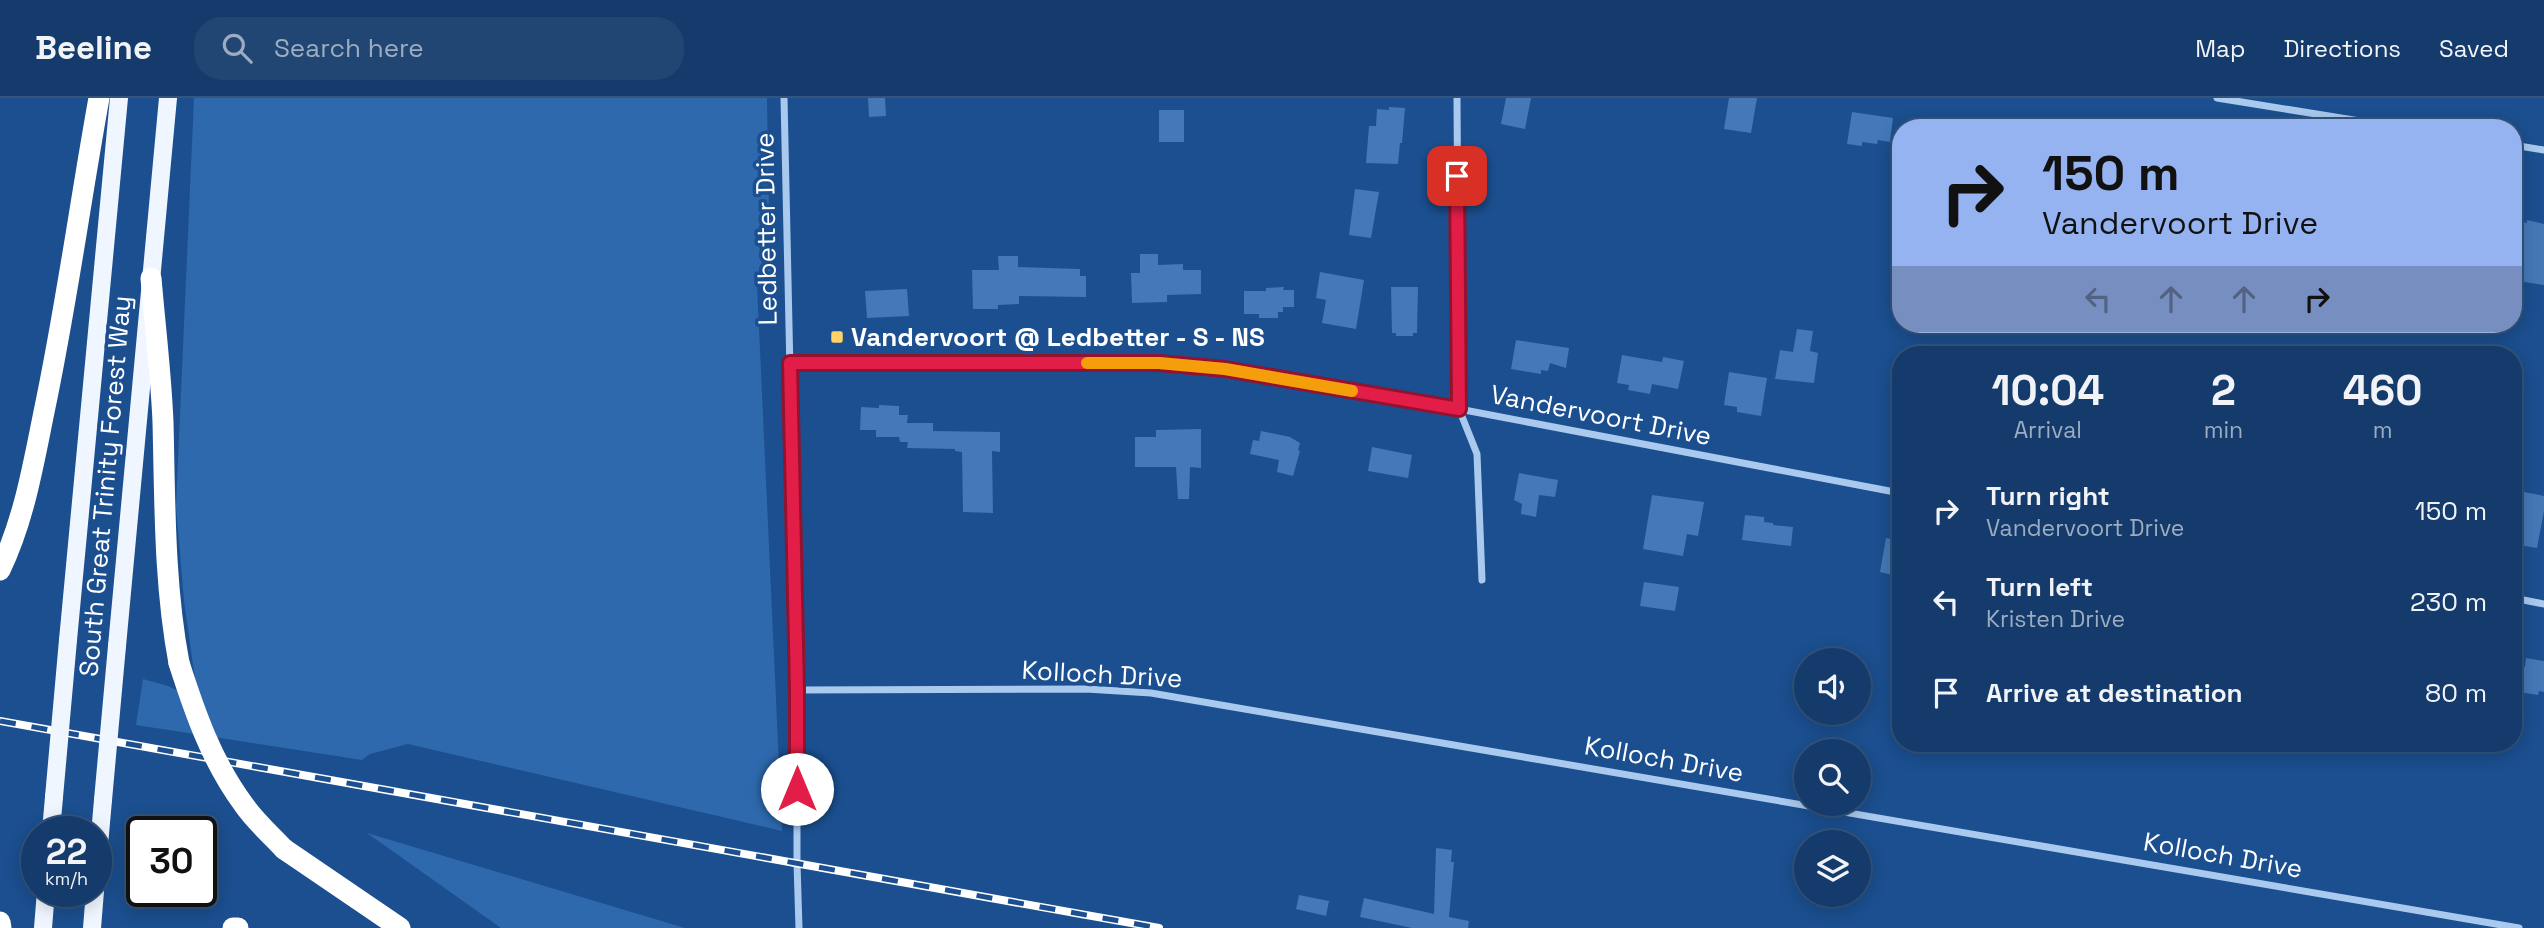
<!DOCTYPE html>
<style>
body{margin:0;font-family:"Space Grotesk",sans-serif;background:#214673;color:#f1f3f6;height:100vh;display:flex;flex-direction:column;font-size:26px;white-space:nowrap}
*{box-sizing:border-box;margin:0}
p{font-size:23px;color:#9dadc1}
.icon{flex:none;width:38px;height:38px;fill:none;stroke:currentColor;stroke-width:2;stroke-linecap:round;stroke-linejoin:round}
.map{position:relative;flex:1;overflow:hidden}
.drawer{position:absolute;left:1892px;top:248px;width:630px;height:406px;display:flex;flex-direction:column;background:#143b6b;border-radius:28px;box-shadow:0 4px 18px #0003,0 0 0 2px #33557e}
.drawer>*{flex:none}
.guide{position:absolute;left:1892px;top:21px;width:630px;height:214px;border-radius:28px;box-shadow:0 4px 18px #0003,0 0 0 2px #33557e;background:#95b2f1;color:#111;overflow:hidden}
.buttons{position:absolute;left:1794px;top:550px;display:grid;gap:14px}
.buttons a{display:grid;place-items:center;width:77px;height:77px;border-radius:50%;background:#143b6b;box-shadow:0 4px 18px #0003,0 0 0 2px #33557e;font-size:35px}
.speed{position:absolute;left:21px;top:718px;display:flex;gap:14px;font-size:35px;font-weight:700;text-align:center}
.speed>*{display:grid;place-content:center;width:91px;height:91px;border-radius:50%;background:#143b6b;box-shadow:0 4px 18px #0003,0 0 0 2px #33557e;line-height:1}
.speed small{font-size:18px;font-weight:400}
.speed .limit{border:4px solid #111;border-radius:10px;background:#fff;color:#111}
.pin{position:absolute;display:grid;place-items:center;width:60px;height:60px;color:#fff;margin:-30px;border-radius:14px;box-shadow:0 4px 10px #0006}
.me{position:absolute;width:77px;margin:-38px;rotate:0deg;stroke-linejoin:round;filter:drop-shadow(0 0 5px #0008)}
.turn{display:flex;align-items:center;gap:24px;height:147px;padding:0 35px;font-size:32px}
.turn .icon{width:91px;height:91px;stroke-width:2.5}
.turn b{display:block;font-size:49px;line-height:60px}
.lanes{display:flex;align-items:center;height:66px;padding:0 35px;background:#0003;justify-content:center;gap:35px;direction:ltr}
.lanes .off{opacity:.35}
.eta{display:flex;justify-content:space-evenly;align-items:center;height:119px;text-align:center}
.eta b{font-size:42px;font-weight:700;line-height:49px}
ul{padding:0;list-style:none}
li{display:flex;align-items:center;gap:21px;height:91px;padding:0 35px}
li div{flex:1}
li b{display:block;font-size:26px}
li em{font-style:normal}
header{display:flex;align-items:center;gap:42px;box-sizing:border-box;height:98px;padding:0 35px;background:#143b6b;border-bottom:2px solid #33557e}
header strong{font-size:33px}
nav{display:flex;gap:38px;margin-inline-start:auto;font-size:24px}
.search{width:490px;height:63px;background:#214673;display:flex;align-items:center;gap:18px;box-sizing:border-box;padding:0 24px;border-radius:28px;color:#9dadc1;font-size:26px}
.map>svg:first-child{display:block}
.green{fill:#2e69ad}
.building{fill:#4478b7}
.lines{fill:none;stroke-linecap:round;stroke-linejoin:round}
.service{stroke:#a9c9ee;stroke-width:5}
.minor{stroke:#a9c9ee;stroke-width:7}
.primary{stroke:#f0f6ff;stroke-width:18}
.motorway{stroke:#fff;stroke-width:21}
.rail-casing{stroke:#fff;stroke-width:8}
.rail{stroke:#1b4f8f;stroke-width:5;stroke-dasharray:16;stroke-linecap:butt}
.primary-bridge{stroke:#f0f6ff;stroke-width:18}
.motorway-bridge{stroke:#fff;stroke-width:21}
.route-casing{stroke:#92132f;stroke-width:18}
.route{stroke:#e11d48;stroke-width:12}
.slow{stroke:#f59e0b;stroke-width:12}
.poi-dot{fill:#ffd166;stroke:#1b4f8f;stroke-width:2.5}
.labels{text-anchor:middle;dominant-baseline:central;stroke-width:7;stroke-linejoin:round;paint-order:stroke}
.street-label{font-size:26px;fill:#fff;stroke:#1b4f8f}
.poi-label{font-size:26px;font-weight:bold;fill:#fff;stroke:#1b4f8f;text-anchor:start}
</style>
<header>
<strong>Beeline</strong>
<div class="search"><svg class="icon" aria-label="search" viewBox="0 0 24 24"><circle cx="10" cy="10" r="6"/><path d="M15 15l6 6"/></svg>Search here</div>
<nav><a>Map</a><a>Directions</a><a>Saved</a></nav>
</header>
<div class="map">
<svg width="2544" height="830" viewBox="0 0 2544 830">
<rect width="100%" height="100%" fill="#1b4f8f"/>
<path class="green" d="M194 0H767L769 117 775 180 757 186 782 733 408 646 370 656 362 662 136 627 143 581 168 588 204 605 196 588 184 503 176 408Z
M367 735 685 830H501Z"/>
<path class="building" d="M868 0H885L886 18 869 19Z
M1506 0H1531L1525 31 1501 26Z
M1729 0H1757L1751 35 1724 31Z
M1389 9 1405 10 1402 45H1400L1398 66 1366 65 1369 28H1376L1377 11 1389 12Z
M1159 12H1184V44H1159Z
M1852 14 1893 20 1890 44 1878 42 1877 46 1862 44V48L1847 46Z
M1355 91 1379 94 1371 140 1349 137Z
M2527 122 2544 126V187L2518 183 2524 150H2519L2523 124 2527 125Z
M1140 156H1158V167L1183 166V172H1201V196L1167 197V204L1132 205 1131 175H1140Z
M998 158H1018V169L1080 171V178H1086V199L1019 198V206L998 207V211H973L972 172H999Z
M1320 174 1364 182 1356 231 1322 225 1326 202 1316 200Z
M1284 189 1283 192H1294V209H1283V214H1278V220H1259V216H1244V193H1266V190Z
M1391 189H1418L1417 235H1413V238H1396V235H1392Z
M907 191 909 218 867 220 865 193Z
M1797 231 1813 233 1810 253 1818 255 1814 285 1775 281 1780 252 1793 254Z
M1516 242 1569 250 1566 270 1550 265 1548 273 1541 272V276L1511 271Z
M1622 257 1662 264 1663 259 1684 263 1678 291 1652 286 1650 296 1628 292 1629 287 1617 285Z
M1729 274 1767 280 1761 318 1737 314V309L1724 307Z
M879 307 899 308V317H908L907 325H933V333L1000 334V354L992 353 993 415 963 414 962 354 955 353V351L907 350 908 344H900L899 339H876V332H860L861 309 879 310Z
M1201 331V370L1190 369 1189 401H1178L1176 369H1135V339H1156V332Z
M1261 333 1290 339 1300 345 1298 352 1300 353 1293 378 1277 374 1279 362 1250 356 1253 342 1259 343Z
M1372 349 1412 357 1408 380 1368 373Z
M1519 375 1558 382 1555 399 1539 397 1536 419 1521 416 1522 406 1514 402Z
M2524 394 2544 398V413L2537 450 2513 446V418L2519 419Z
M1652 397 1704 404 1698 438 1687 436 1683 458 1643 451Z
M1745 417 1764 419V424L1773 425V427L1793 429 1791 448 1742 442Z
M1886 440 1900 443V479L1880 474Z
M1644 484 1679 489 1675 513 1640 508Z
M2526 560 2544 563V594L2539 593 2538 597 2513 593V567L2525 569Z
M1436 750 1452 752 1451 764H1454L1449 819 1469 823 1468 830H1412L1360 819 1364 800 1434 816Z
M1299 797 1329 803 1326 818 1296 811Z"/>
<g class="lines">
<path class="service" d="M2016 257 2025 254 2051 257"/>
<path class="minor" d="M784 0 797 592V765L799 830
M1457 0 1459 311 1477 356 1482 482
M2217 0 2403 30
M2513 47 2544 52
M790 265H1159L1225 271 1459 311 1900 395
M2513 500 2544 506
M797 592 1086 591 1151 595 2519 830"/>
<path class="primary" d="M68 542 119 0
M117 548 168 0
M51 733 54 699
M96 781 103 702
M43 830 46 793
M92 830 95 793"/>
<path class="motorway" d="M151 180C155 228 161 276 163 324 165 405 164 485 179 565
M0 472C24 422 33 368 44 314 66 210 80 105 99 0
M284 751 400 830
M0 824 1 830
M233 830H238"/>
<g class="rail-casing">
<path id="rail" d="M0 623 1159 830"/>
</g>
<use href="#rail" class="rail"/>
<path class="primary-bridge" d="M54 699 68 542
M103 702 117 548"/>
<path class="motorway-bridge" d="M179 565C195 615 212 664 244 707 255 723 271 737 284 751"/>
</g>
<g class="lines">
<g class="route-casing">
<path id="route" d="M797 691V592L790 265H1159L1225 271 1459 311 1457 78"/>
</g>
<use href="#route" class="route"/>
<path class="slow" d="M1087 265H1159L1225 271 1352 293"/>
</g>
<rect class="poi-dot" x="830" y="232" width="14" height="14" rx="3.5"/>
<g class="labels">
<g class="street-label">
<text transform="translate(766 131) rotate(-91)">Ledbetter Drive</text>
<text transform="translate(1601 317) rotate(11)">Vandervoort Drive</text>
<text transform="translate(105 388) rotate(-85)">South Great Trinity Forest Way</text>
<text transform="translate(1102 576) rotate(3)">Kolloch Drive</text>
<text transform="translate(1664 661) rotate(10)">Kolloch Drive</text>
<text transform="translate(2223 757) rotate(10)">Kolloch Drive</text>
</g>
<g class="poi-label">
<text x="851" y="239">Vandervoort @ Ledbetter - S - NS</text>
</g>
</g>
</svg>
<div class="buttons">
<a><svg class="icon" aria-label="sound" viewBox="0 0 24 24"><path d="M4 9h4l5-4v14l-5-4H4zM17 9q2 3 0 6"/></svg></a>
<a><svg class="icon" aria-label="search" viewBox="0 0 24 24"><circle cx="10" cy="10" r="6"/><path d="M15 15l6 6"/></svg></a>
<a><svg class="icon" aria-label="layers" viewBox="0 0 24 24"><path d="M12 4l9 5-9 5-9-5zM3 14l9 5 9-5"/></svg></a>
</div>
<div class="speed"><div>22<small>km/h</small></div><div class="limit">30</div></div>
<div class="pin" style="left:1457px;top:78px;background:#d93025"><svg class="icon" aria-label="arrive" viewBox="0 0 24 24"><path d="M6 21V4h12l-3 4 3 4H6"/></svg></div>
<svg class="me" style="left:797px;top:691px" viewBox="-20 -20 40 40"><circle r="19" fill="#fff"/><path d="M0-13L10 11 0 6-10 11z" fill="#e11d48"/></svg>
<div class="guide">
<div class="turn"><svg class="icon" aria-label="right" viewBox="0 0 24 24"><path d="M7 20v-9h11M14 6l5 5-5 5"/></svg><div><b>150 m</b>Vandervoort Drive</div></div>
<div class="lanes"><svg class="icon off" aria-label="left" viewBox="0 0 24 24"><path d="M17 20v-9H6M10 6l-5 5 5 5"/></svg><svg class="icon off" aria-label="ahead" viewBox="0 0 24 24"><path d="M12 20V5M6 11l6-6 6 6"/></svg><svg class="icon off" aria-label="ahead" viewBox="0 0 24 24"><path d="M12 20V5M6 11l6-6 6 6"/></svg><svg class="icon" aria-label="right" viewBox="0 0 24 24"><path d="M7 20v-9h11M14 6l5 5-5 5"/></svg></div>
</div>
<section class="drawer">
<div class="eta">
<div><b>10:04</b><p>Arrival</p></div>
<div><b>2</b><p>min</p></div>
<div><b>460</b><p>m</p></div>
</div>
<ul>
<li><svg class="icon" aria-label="right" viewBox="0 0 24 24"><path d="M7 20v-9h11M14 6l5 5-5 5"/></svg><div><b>Turn right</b><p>Vandervoort Drive</p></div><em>150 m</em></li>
<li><svg class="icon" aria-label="left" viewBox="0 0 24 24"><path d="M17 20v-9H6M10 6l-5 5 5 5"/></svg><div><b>Turn left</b><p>Kristen Drive</p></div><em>230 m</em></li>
<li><svg class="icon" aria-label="arrive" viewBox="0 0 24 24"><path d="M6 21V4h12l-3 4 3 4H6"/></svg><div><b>Arrive at destination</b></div><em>80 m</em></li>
</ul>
</section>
</div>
